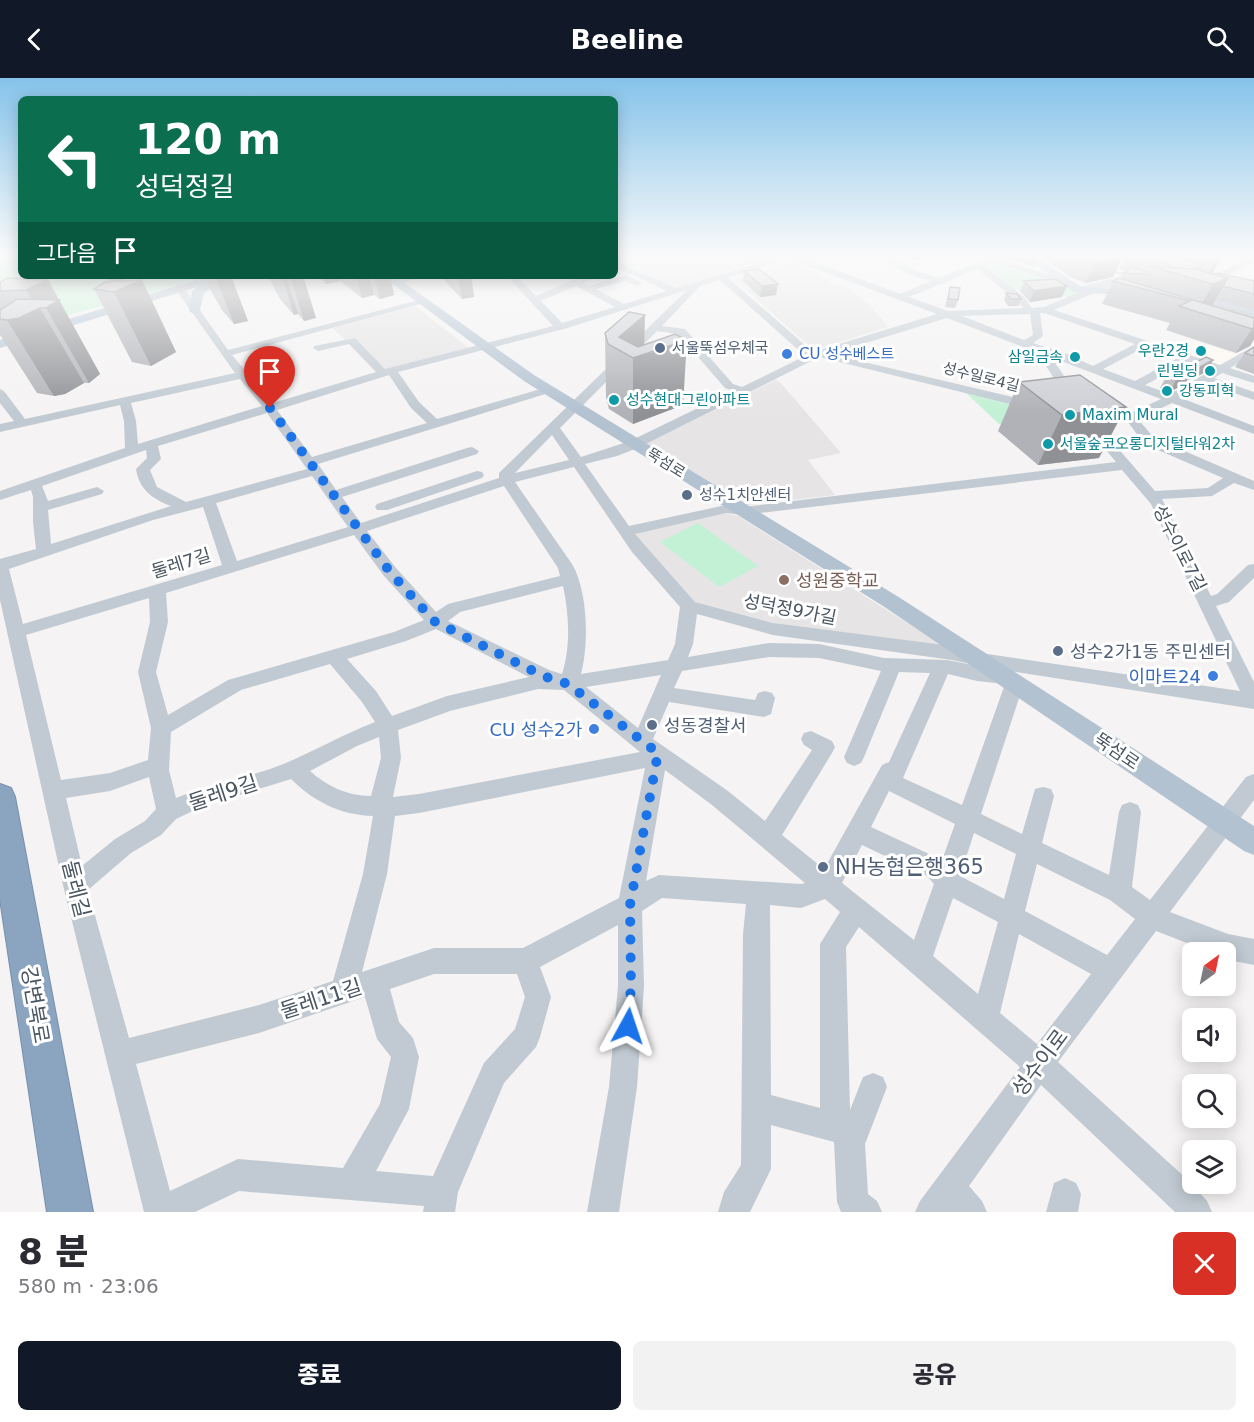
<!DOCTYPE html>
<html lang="ko">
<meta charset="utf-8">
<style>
body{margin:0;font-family:"DejaVu Sans","Noto Sans KR",sans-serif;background:#f2f2f3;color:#2b2b33;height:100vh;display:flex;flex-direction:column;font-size:22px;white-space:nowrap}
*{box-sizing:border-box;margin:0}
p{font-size:20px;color:#7c7c81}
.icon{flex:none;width:33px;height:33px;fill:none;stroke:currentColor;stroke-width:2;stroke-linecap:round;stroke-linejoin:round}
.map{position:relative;height:1134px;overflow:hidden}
.panel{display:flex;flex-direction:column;background:#fff;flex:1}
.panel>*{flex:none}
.guide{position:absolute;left:18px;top:18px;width:600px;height:183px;border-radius:9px;box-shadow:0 3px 15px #0003;background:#0b6e4f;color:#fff;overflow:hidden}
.needle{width:39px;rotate:33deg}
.fabs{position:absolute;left:1182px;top:864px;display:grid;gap:12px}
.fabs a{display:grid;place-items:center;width:54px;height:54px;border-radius:9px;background:#fff;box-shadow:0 3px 15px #0003;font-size:30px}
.pin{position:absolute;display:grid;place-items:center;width:51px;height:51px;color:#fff;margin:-62px -26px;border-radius:50% 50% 50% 0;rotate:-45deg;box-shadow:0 0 6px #0007}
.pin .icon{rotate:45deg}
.me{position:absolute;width:66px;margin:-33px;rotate:5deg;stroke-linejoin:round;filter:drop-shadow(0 0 4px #0008)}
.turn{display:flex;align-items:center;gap:21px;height:126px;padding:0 18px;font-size:27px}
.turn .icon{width:78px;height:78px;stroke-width:2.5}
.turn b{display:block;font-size:42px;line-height:51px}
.then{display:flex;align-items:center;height:57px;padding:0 18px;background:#0003;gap:12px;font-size:22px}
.round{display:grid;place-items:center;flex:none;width:63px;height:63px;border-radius:9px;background:#f2f2f3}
.headline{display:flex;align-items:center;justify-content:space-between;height:102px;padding:0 18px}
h1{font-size:36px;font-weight:800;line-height:45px}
.button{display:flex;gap:12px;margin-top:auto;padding:12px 18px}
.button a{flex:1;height:69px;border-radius:9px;background:#111827;color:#fff;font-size:24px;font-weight:800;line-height:69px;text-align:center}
.button a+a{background:#f2f2f3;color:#2b2b33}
header{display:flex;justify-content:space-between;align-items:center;height:78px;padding:0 18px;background:#111827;color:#fff;font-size:27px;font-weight:800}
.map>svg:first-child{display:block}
.commercial{fill:#fdf9ef}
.education{fill:#e6e4e5}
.green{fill:#c3f1d5}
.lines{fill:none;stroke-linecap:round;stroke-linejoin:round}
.highway-casing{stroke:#7690ad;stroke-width:2}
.minor{fill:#c1cad2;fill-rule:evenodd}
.major{fill:#b3c2d1;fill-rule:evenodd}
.highway{fill:#8ba5c1;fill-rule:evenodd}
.rail{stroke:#b5b8bd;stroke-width:2}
.wall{fill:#b0b2b7}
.shaded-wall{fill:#909195}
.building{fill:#cdcfd5;stroke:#909195;stroke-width:1.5}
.route{stroke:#1a73e8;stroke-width:10;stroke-dasharray:0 18}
.service-dot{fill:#5c6f8a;stroke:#fff;stroke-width:2}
.culture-dot{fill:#0f9aa8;stroke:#fff;stroke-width:2}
.shop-dot{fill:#3f7fe0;stroke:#fff;stroke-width:2}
.education-dot{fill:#8d6e63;stroke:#fff;stroke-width:2}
.labels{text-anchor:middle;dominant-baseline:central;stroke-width:6;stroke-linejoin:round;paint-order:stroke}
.far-service-label{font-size:15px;fill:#4e5e75;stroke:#fff;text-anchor:start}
.far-culture-label{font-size:15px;fill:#0d838f;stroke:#fff;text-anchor:start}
.far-shop-label{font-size:15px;fill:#366cbe;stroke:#fff;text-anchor:start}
.far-street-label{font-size:15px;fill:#4a5661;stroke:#fff}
.street-label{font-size:18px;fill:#4a5661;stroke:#fff}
.education-label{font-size:18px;fill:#785e54;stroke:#fff;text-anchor:start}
.service-label{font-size:18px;fill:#4e5e75;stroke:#fff;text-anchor:start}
.shop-label{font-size:18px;fill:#366cbe;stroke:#fff;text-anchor:end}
.near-street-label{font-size:21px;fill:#4a5661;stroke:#fff}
.near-service-label{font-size:21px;fill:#4e5e75;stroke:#fff;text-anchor:start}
</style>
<header><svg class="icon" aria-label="back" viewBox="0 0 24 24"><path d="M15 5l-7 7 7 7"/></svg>Beeline<svg class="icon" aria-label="search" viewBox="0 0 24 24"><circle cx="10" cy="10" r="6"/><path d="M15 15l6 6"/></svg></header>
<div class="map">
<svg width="1254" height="1134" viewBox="0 0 1254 1134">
<rect width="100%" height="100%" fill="#f5f3f3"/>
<path class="commercial" d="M1195 263 1240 278 1220 290 1174 275Z"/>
<path class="education" d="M615 176H727L752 185 676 210 615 183Z
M795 183 833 206 848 210 871 228 888 249 814 272 735 202Z
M415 228 469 270 386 291 353 260 345 262 332 250Z
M775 302 780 304 841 375 808 382 835 417 748 427 646 366Z
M724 435 738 438 947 570 809 554 695 524 633 454Z"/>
<path class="green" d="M0 176H21V198H210L0 256Z
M997 182 1088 213 1069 221 1051 209 1011 212 981 188Z
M966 315 1076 343 999 346Z
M698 445 758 488 719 509 660 464Z"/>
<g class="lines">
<g class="highway-casing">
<path id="highway" d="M0 706 11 710 15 719 93 1134H47L0 821Z"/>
</g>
<path class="minor" d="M728 176H739L761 184C783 177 785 172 805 180L819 176H887L916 193 939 200 986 181 975 176H999L1002 177V181L1077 206 1069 208 995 184 984 188 1024 219 1032 230 1044 229 1080 214H1075V210L1118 199 1121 200V204L1054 232 1220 287 1254 268V276L1230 290 1254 298V305L1222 295 1214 300 1254 314V322L1206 305 1181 320 1254 348V356L1172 325 1138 341 1154 360 1254 403V412L1234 405 1212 418 1162 421 1211 518 1217 516 1248 487 1254 486V500L1229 524 1216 528 1254 604V631L1010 593 1022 600 1024 605 981 736 1022 756 1035 711 1043 709 1051 711 1054 718 1042 765 1109 797 1119 734 1122 727 1130 724 1138 727 1141 734 1132 809 1150 822 1246 699 1254 696V722L1170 834 1228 856 1254 861V887L1228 882 1226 881V874H1210L1156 853 1058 984 1188 1102 1207 1123 1212 1134H1175L1041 1007 969 1108 982 1123 987 1134H915L920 1123 1020 989 859 849 846 869 850 1032 863 999 873 995 883 999 887 1009 865 1066 868 1116 877 1123 882 1134H841L837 1124 834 1064 771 1047V1091L750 1134H718L724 1114 741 1087 743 856 746 826 662 820 642 833 644 908 637 1009 619 1134H587L609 1009 618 908V847L540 889 551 919 540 959 536 969 504 1005 458 1114 455 1134H423L424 1128 239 1113 195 1134H144L63 807 0 522V481L36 471 33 444V419L31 412 0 422V413L125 370 124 343 120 327 0 354V346L14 343 0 325V311L4 313 25 341 235 295 174 209 179 206 182 207 228 272 423 221 428 224 232 277 273 325 376 294 349 266 318 273 313 270 314 268 355 260 385 291 553 248 507 198H516L536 218 572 202 584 198H596L584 205 589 208 626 197 642 205 637 208 625 203 596 211 624 226 667 213 615 189V183L676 210 752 187ZM879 179 910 197 931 203 900 216 813 183ZM790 180 800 185 937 236 813 274 728 200ZM977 191 1018 223 1023 230 948 233 909 219ZM720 202 805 278 742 309 733 306 685 251 662 248 700 208ZM576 208 615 229 562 245 541 223ZM687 212 499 395V400L361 445 342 419 477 376 479 373 472 369 467 370 336 412 318 386 552 314 554 312 552 310H544L437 341 419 324 398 294 564 251ZM1040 235H1044L1135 266 1093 288 1067 276 1033 265 1043 258ZM1030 236 1033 257 1024 262 962 238ZM947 240 1052 280 1044 285 1069 323H1077L1079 320 1056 286 1061 283 1161 321 1129 336 1096 337 1090 341 1096 345 1128 344 1144 366 1223 400 1208 410 1155 413 1096 345 1092 344 1086 348 1116 384 744 429 726 427 629 448 585 386 617 378 640 369 819 279 1034 332 1038 331V325L830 276ZM657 253 678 256 725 310 733 313 630 363 581 379 560 350ZM1145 269 1178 280 1135 303 1103 291ZM1188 284 1212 292 1170 316 1145 307ZM389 297 411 330 427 345 312 379 277 332ZM240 301 262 328 138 366 136 343 131 325ZM267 335 307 391 186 424 157 409 150 392 161 381 158 368ZM552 357 569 382 515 395ZM146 372 147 380 136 391C139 411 152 421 171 428L51 466 48 432 102 416 104 413 97 409 48 423 42 408ZM574 389 632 474 680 529 675 566 668 582 581 596C589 566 588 513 572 486L515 404ZM1122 392 1151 426 1240 613 981 575 952 568 773 545 695 524 635 456 726 435 744 437ZM312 398 348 449 237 483 216 425ZM504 408 558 490 560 498 448 526 436 534 396 490 367 453ZM203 429 222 487 23 546 9 491 153 442ZM354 457 384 498 424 542 394 554 228 602 168 637 156 594 168 544 166 515ZM563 508C569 536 571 568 562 596L549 592 448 543 460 534ZM149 520 150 544 138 594 151 650 148 682 110 695 61 702 26 557ZM697 536 773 557 952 582 994 591 947 582 884 580 819 566 769 565 688 579 693 566ZM436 551 529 599 447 618 392 638 376 613 347 581 406 563ZM769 579 819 580 881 593 844 679 847 685 854 688 861 685 864 679 899 594 930 595 889 684 882 687 824 791 782 757 832 675 835 669 832 663 811 653 804 655 801 661 804 667 812 672 765 743 728 713 653 661 669 624 764 639 771 636 775 620 772 615 765 613 758 615 755 622 674 610 682 593ZM330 586 362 624 375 644C344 656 316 672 286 685 250 700 211 705 176 720L169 692 171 654 241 612ZM948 596 977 603 1005 606 962 727 903 700ZM661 597 638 650 586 609ZM538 611 564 612 640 674 419 716 393 719 401 680 398 652 450 633ZM379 659 381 680 371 718C347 718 327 708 310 693L357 668ZM645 690 619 820 523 870H434L362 894 387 796 395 738 419 735ZM665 692 712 727 805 805 801 806 659 797 646 803ZM149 699 156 731 145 743 115 761 82 788 66 720 110 713ZM291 701C313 723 340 737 373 738L363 796 333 903 259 927 129 960 88 812 131 775 161 757 176 741 201 729ZM889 713 955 746 942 782 871 749ZM974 755 1016 776 1004 821 960 798ZM862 767 927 798 934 806 914 862 842 805ZM1037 786 1110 822 1135 841 1107 877 1025 833ZM953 820 998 844 978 916 933 878ZM825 821 840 834 820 866V1030L771 1017 770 827 801 830ZM1019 856 1091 896 1037 966 1000 935ZM434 896H517L525 919 515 951 484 985 433 1098 376 1093 409 1031 419 979 413 960 399 944 390 911ZM365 919 377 961 391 979 380 1026 343 1090 238 1081 170 1113 136 986 259 955Z
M1105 176H1117L1152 187 1148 190Z
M1254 178V184L1204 208 1196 206Z
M409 198H424L395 207 390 204Z
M477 393 482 394 484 397 482 400 387 432H377L375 429 377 426Z
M1065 1100 1076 1105 1081 1116 1078 1134H1046L1054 1105Z"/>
<path class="major" d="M1020 176H1032L1081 209 1138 212 1144 215 1138 218 1074 214Z
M209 198H227L204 215 199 236 195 237 189 233 192 214 197 209 0 270V262Z
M382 198H395L534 297 897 518 1254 748V777L1244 773 883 528 524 303Z
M1186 212 1254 231V239L1182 217V213Z"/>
<use href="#highway" class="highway"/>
<path class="rail" d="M1035 176 1060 183
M1098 189 1139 201
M1196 221 1254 238"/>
</g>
<path class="wall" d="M902 176H941L939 180 912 182Z
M1005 176H1039L1034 189 1004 179Z
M1044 176H1107L1122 180 1113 199 1086 205 1072 200 1043 180Z
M1126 176H1224L1212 196 1254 203V232L1215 222 1212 228 1254 240V261L1250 268 1236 275 1166 252 1170 245 1102 226 1113 203 1120 200 1122 195 1127 193 1119 191Z
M744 193 776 217 760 219 743 203Z
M104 198H123L125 203 142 202 176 274 151 288 132 284 94 211 107 204Z
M205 198H231L248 243 234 246 222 232 211 213Z
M268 198H303L316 240 304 243 298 236 294 237 280 221Z
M317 198H390L394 217 380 221 374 217 362 220 340 203 326 206Z
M440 198H471L474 219 462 221Z
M48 202 100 296 89 305H84L65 316 54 318 37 315 0 257V205Z
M1024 203 1067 208 1062 219 1030 224 1020 213Z
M950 209 958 222 955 230 945 229Z
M1006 215 1021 221 1019 228H1008L1004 222Z
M605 255 644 267 683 327 633 346 609 331 606 319Z
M1254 269V296L1235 289 1245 275Z
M1213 282 1207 293 1170 314 1160 310 1166 299Z
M1080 297 1099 380 1038 387 998 353 1019 304Z"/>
<path class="shaded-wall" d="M914 176H941L939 180 912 182Z
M1122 180 1113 199 1086 205 1095 185Z
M1219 184 1212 196 1208 198 1214 186Z
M1204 187 1196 201 1187 195Z
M109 198H123L128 208 142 202 176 274 151 288 114 214 116 213Z
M215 198H231L248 243 234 246Z
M282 198H286L298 236 294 237Z
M290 198H303L316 240 304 243Z
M324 198H339L340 203 326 206Z
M356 198H369L374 217 362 220Z
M374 198H390L394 217 380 221Z
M458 198H471L474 219 462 221Z
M1228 200 1209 233 1197 234 1213 206Z
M48 202 100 296 89 305 46 230H40L84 305 65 316 54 318 7 242 37 231 26 212Z
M778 206 776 217 760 219 762 208Z
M1067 208 1062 219 1030 224 1034 213Z
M645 237 644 277 687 262 683 327 633 346V280L619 259Z
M1254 249V261L1250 268 1236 275 1252 251Z
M1213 282 1207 293 1170 314 1176 302Z
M1126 329 1099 380 1038 387 1062 337Z"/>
<path class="building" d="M1073 176H1107L1122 180 1095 185 1081 181Z
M1132 176H1162L1204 187 1195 191 1173 190 1170 186Z
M1176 176H1224L1223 177 1200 179 1219 184 1214 186Z
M1150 188 1194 191 1228 200 1213 206Z
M1130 189 1148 194 1147 196 1122 195 1129 192Z
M759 191 778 206 762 208 744 193Z
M1218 195 1254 203V216L1223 208 1228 200 1215 196Z
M7 200 48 202 26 212 0 213V205Z
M1119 200 1254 240V249L1252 251 1179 228 1190 223 1113 203Z
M1055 201 1067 208 1034 213 1024 203Z
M142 202 114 214 94 211 105 204Z
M950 209 960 210 958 222 948 221Z
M1006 215 1017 216 1021 221H1011Z
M17 221 59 222 46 230H40L19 240 7 242 0 241V232Z
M629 234 645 237 619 259 638 269 675 256 687 262 633 280 608 266 605 255Z
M1254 269V278L1245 275Z
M1206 279 1213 282 1176 302 1166 299Z
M1080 297 1126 329 1062 337 1019 304Z"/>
<linearGradient id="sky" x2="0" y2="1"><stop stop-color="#85c3ea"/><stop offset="0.53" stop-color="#fafafa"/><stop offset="1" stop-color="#fafafa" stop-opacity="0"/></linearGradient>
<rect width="1254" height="335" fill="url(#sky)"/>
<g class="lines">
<path class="route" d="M270 330 390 494 434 543 543 598 568 606 658 675 630 827 631 908 628 948"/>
</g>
<g class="service-dot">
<circle cx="660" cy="270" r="6"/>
<circle cx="687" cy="417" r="6"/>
<circle cx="1058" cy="573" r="6"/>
<circle cx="652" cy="647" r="6"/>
<circle cx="823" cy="789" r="6"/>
</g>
<g class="culture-dot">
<circle cx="1201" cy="273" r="6"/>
<circle cx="1075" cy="279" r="6"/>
<circle cx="1210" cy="293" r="6"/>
<circle cx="1167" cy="313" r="6"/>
<circle cx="614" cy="322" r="6"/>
<circle cx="1070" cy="337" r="6"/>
<circle cx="1048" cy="366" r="6"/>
</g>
<g class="shop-dot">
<circle cx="787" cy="276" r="6"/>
<circle cx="1213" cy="598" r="6"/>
<circle cx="594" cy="651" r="6"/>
</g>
<circle class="education-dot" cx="784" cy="502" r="6"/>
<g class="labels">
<g class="far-service-label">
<text x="672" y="270">서울뚝섬우체국</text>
<text x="699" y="417">성수1치안센터</text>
</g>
<g class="far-culture-label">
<text x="1189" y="273" text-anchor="end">우란2경</text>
<text x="1063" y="279" text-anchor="end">삼일금속</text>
<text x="1198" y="293" text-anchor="end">린빌딩</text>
<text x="1179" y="313">강동피혁</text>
<text x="626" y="322">성수현대그린아파트</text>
<text x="1082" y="337">Maxim Mural</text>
<text x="1060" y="366">서울숲코오롱디지털타워2차</text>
</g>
<g class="far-shop-label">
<text x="799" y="276">CU 성수베스트</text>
</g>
<g class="far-street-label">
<text transform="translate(981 299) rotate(14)">성수일로4길</text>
<text transform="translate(666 385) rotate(32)">뚝섬로</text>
</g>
<g class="street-label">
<text transform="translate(1180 470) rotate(63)">성수이로7길</text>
<text transform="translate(181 485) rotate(-17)">둘레7길</text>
<text transform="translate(790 531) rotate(11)">성덕정9가길</text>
<text transform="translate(1117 673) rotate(34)">뚝섬로</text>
</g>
<g class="education-label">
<text x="796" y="502">성원중학교</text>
</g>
<g class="service-label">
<text x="1070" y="573">성수2가1동 주민센터</text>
<text x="664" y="647">성동경찰서</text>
</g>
<g class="shop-label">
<text x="1201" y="598">이마트24</text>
<text x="582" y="651">CU 성수2가</text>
</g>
<g class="near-street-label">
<text transform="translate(223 715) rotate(-18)">둘레9길</text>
<text transform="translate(76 811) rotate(76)">둘레길</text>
<text transform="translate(321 921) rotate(-18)">둘레11길</text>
<text transform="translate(35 927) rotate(80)">강변북로</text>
<text transform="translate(1040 985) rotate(-53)">성수이로</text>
</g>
<g class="near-service-label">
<text x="835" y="789">NH농협은행365</text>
</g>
</g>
</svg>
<div class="fabs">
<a><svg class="needle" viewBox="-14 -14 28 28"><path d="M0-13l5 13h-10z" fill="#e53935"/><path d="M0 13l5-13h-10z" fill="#7c7c81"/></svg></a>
<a><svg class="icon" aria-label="sound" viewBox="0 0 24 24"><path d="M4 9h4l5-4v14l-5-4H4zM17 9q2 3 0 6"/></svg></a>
<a><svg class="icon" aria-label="search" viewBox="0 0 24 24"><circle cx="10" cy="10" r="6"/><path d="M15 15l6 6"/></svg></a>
<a><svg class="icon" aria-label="layers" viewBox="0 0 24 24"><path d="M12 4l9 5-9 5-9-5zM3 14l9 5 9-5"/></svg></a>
</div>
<div class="pin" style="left:270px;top:330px;background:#d93025"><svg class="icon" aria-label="arrive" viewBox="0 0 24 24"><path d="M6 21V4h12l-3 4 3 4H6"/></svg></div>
<svg class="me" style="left:628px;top:948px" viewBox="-20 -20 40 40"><path d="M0-17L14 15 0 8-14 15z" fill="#1a73e8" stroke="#fff" stroke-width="4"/></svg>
<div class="guide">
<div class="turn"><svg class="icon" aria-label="left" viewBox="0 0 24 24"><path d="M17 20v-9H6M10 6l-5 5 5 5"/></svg><div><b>120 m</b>성덕정길</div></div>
<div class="then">그다음<svg class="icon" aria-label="arrive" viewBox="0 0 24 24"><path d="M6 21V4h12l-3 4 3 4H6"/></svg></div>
</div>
</div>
<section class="panel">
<div class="headline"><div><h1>8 분</h1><p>580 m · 23:06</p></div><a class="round" style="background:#d93025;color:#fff"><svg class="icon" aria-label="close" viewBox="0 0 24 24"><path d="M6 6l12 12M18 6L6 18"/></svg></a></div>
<div class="button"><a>종료</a><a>공유</a></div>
</section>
